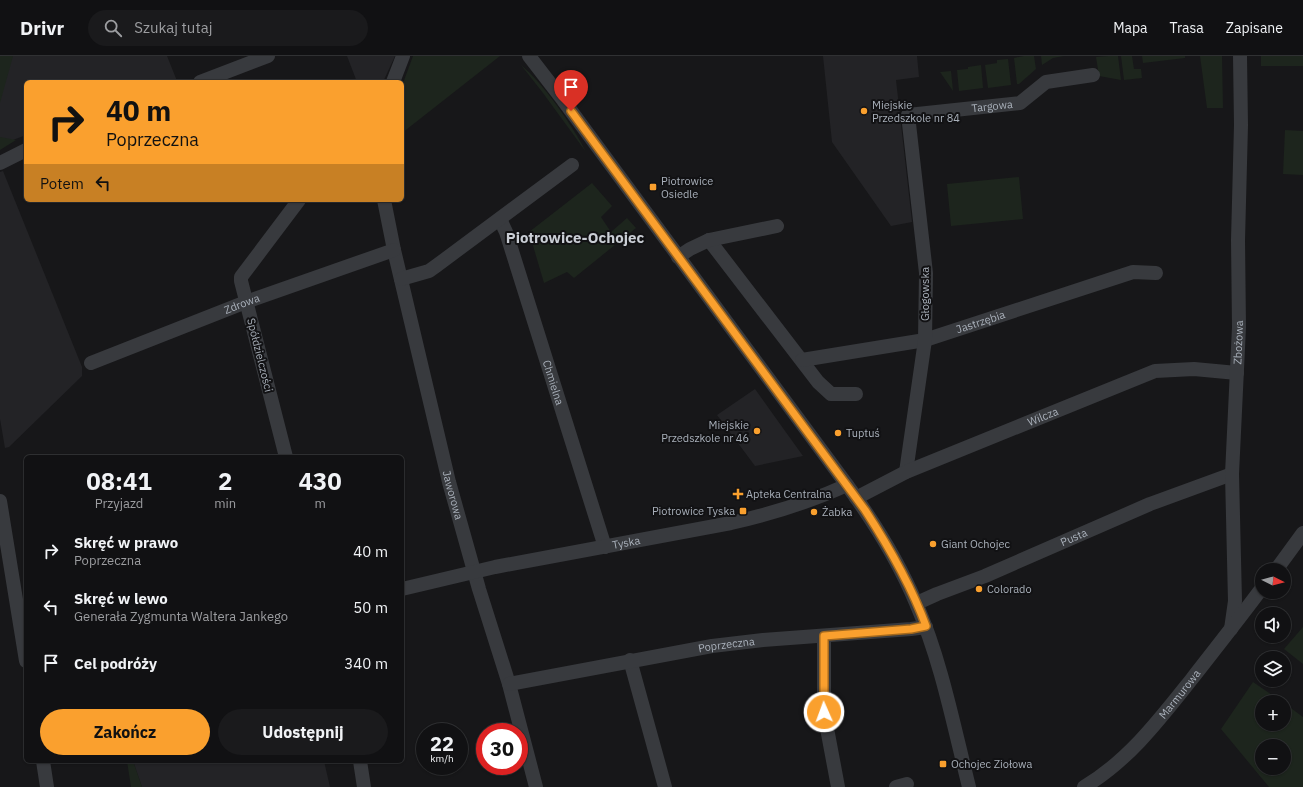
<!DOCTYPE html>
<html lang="pl">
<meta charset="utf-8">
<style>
body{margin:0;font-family:"IBM Plex Sans",sans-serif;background:#1a1a1c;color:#f1f3f6;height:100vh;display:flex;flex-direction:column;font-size:15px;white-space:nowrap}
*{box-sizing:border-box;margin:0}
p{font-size:13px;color:#9c9da0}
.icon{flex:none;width:22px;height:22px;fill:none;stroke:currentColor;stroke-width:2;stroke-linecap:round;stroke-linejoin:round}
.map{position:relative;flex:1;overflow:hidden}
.drawer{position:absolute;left:24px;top:399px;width:380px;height:308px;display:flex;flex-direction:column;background:#111113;border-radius:6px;box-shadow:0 1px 3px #0004,0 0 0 1px #303133}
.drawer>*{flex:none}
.top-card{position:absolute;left:24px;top:24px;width:380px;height:122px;border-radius:6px;box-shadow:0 1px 3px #0004,0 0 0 1px #303133;background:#faa02e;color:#111;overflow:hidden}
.needle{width:26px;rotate:96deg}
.fabs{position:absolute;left:1255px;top:507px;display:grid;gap:8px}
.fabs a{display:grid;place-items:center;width:36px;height:36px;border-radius:50%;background:#111113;box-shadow:0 1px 3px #0004,0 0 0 1px #303133;font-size:20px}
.speed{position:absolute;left:416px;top:667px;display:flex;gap:8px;font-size:20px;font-weight:700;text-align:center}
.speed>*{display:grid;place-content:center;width:52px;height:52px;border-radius:50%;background:#111113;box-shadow:0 1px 3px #0004,0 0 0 1px #303133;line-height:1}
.speed small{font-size:10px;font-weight:400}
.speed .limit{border:6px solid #d22;background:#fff;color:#111}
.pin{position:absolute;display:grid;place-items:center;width:34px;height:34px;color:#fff;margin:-41px -17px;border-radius:50% 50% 50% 0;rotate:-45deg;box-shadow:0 0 4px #0007}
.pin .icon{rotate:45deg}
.me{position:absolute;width:44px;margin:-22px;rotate:358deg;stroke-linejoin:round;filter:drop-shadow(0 0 3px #0008)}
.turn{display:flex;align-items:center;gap:14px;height:84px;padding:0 16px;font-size:18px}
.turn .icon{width:52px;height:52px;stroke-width:2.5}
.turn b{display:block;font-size:28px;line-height:34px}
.then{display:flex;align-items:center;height:38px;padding:0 16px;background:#0003;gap:8px;font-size:15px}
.eta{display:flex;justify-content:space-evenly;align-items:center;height:68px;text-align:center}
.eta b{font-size:24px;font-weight:700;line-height:28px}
.primary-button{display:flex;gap:8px;margin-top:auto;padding:8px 16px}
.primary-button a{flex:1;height:46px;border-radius:24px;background:#faa02e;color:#111;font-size:16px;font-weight:700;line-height:46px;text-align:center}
.primary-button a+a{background:#1a1a1c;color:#f1f3f6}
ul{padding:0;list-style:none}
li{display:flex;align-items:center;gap:12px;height:56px;padding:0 16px}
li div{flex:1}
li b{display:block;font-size:15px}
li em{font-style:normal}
header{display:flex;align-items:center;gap:24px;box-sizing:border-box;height:56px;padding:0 20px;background:#111113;border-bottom:1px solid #303133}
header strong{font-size:19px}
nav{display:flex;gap:22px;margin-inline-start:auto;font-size:14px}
.search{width:280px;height:36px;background:#1a1a1c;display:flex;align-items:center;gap:10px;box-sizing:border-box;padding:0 14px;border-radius:22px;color:#9c9da0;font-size:15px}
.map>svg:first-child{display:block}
.built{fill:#232326}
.green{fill:#1d251d;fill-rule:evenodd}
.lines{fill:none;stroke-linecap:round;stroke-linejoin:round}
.minor{stroke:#383a3e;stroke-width:14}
.route-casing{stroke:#a2681e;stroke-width:10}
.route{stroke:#faa02e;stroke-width:7}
.poi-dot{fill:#faa02e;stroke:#121214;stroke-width:1.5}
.labels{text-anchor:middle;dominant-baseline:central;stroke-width:4;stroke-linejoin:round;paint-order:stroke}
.poi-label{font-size:11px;fill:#a9b0ba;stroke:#121214;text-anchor:start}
.street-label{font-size:11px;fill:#a9b0ba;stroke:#121214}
.district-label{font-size:15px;font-weight:bold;fill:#caced5;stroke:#121214}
</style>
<header>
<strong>Drivr</strong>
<div class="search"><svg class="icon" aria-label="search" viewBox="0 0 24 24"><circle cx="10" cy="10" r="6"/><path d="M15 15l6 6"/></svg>Szukaj tutaj</div>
<nav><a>Mapa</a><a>Trasa</a><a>Zapisane</a></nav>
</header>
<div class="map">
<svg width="1303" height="731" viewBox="0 0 1303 731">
<rect width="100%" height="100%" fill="#171719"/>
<path class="built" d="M9 0H167L177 25 174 26H26V79L0 89V31Z
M347 0H395L383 26H357Z
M823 0H917L919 21 896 24 912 166 891 170 832 86Z
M3 115 82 311V320L9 391 5 392 0 363V116Z
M755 333 775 361 803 400 755 410 717 359Z
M133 705H324L330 731H142Z"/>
<path class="green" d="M0 0H13L0 47Z
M413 0H500L402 77V30Z
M1024 0H1034L1036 13 1019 28H1017L1014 2Z
M1041 0H1064L1053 2 1042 9Z
M1108 0H1118L1121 24 1099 20 1096 1Z
M1121 0H1132L1134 13H1141L1142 22 1124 24Z
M1142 0H1185V2L1143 7Z
M1200 0H1222L1223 52H1207Z
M1261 0H1303V10H1261Z
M1008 3 1011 29 988 32 985 9 997 7V4Z
M521 9C543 27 573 70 586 96L543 37Z
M981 9 983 32 959 35 957 14 968 13V11Z
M951 15 953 35 940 16Z
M1285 74 1303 75V119L1283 118Z
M0 81 16 84 0 94Z
M1019 121 1023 163 951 170 947 128Z
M592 127 612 150 601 161 611 176 627 162 636 172 574 222 567 216 544 227 529 176Z
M1303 571V608L1284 593Z
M1253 626 1282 646H1262V668H1284V647L1303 661V731H1269L1221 673ZM1262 690H1284V712H1262Z
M127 705H133L142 731H131Z"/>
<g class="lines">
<g class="minor">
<path d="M529 0 563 44 847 429C874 466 898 504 916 547 941 604 954 671 969 731"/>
<path d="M200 26 268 0"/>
<path d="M393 26 403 0"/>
<path d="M0 107 26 94"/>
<path id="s1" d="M384 144 394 194 449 426 479 533 509 628 536 731"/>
<path id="s2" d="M500 163 506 176 605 491"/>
<path d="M709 184 818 326 831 338H856"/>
<path d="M678 201 690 193 709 184 777 170"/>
<path d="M401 223 429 215 436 210 572 109"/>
<path id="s3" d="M802 304 925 284 1133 216 1156 217"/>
<path id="s4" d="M91 307 246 246 394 194"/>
<path d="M286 401 241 225V221L299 144"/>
<path id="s5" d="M906 416 925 284 926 217 908 59 1020 47 1046 26 1093 19"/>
<path id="s6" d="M856 442 906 416 1155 315 1194 313 1237 317"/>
<path d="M0 445 26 605"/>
<path d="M1276 514 1303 477"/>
<path id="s7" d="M402 533 495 511 731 467C770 458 810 446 847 429"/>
<path id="s8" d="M917 547 937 538 985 520 1150 448 1232 418"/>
<path id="s9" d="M1231 573 1235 545 1232 418 1239 271 1238 184 1241 69 1240 0"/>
<path d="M824 580V650L826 667 838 731"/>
<path d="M630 604 665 731"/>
<path id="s10" d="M509 628 712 590 763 584 911 573 926 571"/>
<path d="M43 705 47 731"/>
<path d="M360 705 364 731"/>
<path d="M896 731 907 728"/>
<path id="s11" d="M1084 731C1128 705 1160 663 1191 624 1215 593 1239 563 1262 532"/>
</g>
</g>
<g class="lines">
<g class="route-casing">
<path id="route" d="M571 55 865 454C889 491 911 529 926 570L911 573 824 580V656"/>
</g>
<use href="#route" class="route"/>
</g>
<g class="poi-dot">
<circle cx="864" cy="55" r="4"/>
<rect x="649" y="127" width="8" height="8" rx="2"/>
<circle cx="757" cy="375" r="4"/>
<circle cx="838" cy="377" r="4"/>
<path d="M736 432h4v4h4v4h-4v4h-4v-4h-4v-4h4z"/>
<rect x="739" y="451" width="8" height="8" rx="2"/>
<circle cx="814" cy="456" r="4"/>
<circle cx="933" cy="488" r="4"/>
<circle cx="979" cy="533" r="4"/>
<rect x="939" y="704" width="8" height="8" rx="2"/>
</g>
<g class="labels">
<g class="poi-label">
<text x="872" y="49">Miejskie<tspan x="872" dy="13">Przedszkole nr 84</tspan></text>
<text x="661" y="125">Piotrowice<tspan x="661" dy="13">Osiedle</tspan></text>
<text x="749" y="369" text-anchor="end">Miejskie<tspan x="749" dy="13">Przedszkole nr 46</tspan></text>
<text x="846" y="377">Tuptuś</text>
<text x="746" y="438">Apteka Centralna</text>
<text x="735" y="455" text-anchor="end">Piotrowice Tyska</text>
<text x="822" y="456">Żabka</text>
<text x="941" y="488">Giant Ochojec</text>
<text x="987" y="533">Colorado</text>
<text x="951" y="708">Ochojec Ziołowa</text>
</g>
<g class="street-label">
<text stroke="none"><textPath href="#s5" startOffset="444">Targowa</textPath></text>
<text transform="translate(925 238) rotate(-90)">Głogowska</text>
<text stroke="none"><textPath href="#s4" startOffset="162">Zdrowa</textPath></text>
<text stroke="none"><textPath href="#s3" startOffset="183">Jastrzębia</textPath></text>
<text stroke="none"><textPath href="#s9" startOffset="287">Zbożowa</textPath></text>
<text transform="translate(260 299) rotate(76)">Spółdzielczości</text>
<text stroke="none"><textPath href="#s2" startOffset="172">Chmielna</textPath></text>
<text stroke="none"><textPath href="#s6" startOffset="204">Wilcza</textPath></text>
<text stroke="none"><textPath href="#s1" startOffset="303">Jaworowa</textPath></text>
<text stroke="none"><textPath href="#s8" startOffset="170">Pusta</textPath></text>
<text stroke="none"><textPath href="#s7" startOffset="229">Tyska</textPath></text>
<text stroke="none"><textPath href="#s10" startOffset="221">Poprzeczna</textPath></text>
<text stroke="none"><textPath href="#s11" startOffset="134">Marmurowa</textPath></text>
</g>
<g class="district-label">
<text x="575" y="181">Piotrowice-Ochojec</text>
</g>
</g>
</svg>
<div class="fabs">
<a><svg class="needle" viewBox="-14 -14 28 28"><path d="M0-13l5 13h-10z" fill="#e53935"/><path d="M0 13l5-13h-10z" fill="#9c9da0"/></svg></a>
<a><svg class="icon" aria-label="sound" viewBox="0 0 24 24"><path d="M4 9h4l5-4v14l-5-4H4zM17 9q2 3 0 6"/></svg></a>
<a><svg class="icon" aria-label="layers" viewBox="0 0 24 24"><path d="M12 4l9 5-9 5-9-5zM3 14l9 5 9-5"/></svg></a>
<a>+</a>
<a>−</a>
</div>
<div class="speed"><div>22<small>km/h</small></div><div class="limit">30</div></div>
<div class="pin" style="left:571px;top:55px;background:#d93025"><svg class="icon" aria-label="arrive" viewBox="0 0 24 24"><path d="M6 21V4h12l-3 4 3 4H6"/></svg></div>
<svg class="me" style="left:824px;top:656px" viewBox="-20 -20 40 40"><circle r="17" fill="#faa02e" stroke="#fff" stroke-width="3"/><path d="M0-11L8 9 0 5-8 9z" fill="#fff"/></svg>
<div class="top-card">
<div class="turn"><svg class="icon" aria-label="right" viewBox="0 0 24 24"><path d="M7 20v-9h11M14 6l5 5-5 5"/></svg><div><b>40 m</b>Poprzeczna</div></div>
<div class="then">Potem<svg class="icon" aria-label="left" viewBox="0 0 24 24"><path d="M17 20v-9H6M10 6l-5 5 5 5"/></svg></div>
</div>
<section class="drawer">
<div class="eta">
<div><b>08:41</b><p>Przyjazd</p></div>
<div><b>2</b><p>min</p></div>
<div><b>430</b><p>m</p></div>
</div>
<ul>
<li><svg class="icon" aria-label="right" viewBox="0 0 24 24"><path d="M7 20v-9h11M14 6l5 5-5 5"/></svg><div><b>Skręć w prawo</b><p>Poprzeczna</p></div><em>40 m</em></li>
<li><svg class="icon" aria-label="left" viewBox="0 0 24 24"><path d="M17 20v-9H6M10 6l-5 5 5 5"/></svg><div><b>Skręć w lewo</b><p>Generała Zygmunta Waltera Jankego</p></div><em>50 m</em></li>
<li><svg class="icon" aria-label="arrive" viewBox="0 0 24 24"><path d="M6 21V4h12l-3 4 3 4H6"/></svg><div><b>Cel podróży</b></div><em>340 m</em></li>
</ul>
<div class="primary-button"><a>Zakończ</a><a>Udostępnij</a></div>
</section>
</div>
